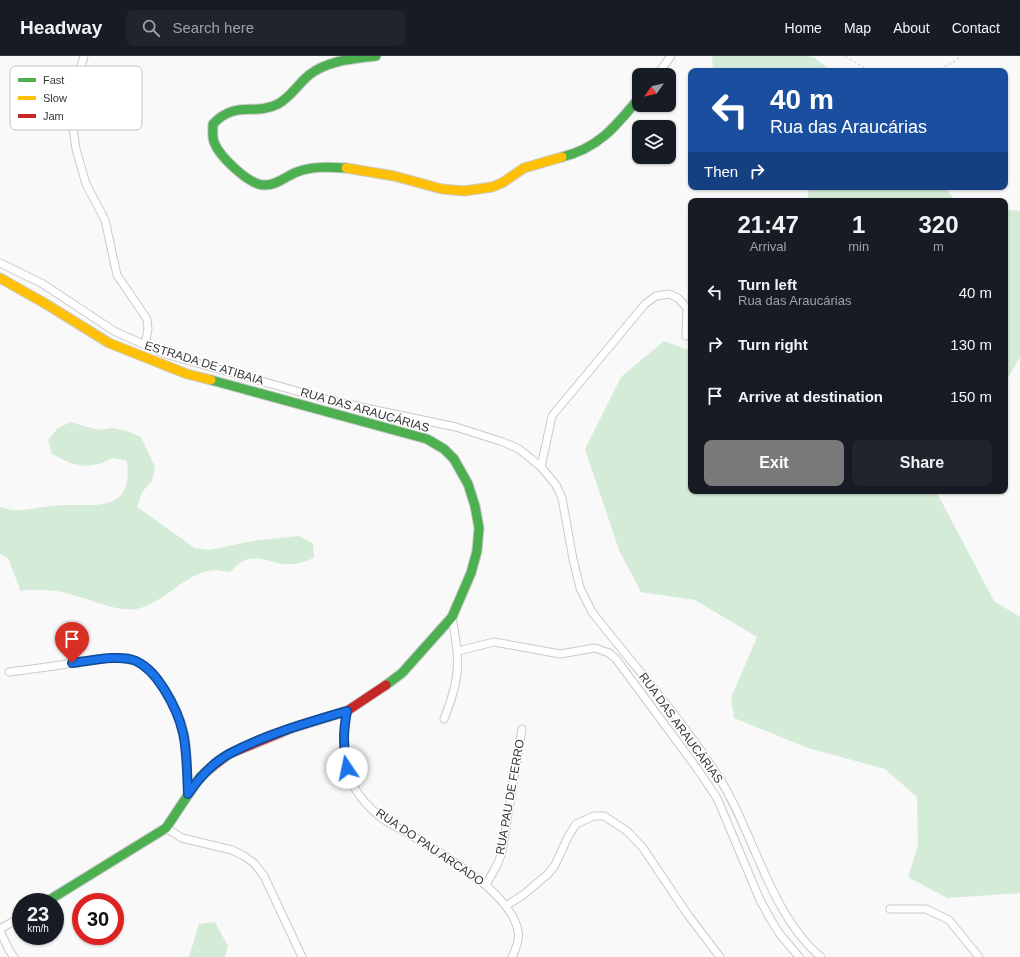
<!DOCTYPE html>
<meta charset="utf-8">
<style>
body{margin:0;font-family:Arial,sans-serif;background:#20242c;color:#f1f3f6;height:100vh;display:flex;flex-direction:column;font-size:15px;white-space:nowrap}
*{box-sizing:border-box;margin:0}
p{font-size:13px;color:#9ea1a6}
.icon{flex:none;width:22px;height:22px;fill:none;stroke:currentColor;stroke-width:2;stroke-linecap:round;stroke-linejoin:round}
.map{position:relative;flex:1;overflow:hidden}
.sheet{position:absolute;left:688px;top:142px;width:320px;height:296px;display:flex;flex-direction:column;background:#171b24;border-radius:8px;box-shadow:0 1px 3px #0004}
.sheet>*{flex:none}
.guide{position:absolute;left:688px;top:12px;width:320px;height:122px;border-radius:8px;box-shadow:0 1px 3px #0004;background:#1a4fa0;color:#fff;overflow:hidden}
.needle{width:26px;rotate:236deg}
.tools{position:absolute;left:632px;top:12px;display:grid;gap:8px}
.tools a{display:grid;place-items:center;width:44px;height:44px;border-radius:8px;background:#171b24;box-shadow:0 1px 3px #0004;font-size:20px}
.speed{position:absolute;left:12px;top:837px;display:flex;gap:8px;font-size:20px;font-weight:700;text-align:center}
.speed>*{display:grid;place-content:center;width:52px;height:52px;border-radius:50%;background:#171b24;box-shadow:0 1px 3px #0004;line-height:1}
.speed small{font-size:10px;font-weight:400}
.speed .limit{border:6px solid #d22;background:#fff;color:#111}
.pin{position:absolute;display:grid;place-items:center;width:34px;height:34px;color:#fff;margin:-41px -17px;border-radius:50% 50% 50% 0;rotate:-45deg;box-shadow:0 0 4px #0007}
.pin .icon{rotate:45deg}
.me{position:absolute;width:44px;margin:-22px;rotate:349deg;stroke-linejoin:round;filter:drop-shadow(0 0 3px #0008)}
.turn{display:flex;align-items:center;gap:14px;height:84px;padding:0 16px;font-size:18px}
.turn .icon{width:52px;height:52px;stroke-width:2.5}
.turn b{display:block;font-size:28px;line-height:34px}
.then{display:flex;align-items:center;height:38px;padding:0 16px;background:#0003;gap:8px;font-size:15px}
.eta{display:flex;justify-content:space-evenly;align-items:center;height:68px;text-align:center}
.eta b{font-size:24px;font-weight:600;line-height:28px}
.action{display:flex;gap:8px;margin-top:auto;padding:8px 16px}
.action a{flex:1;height:46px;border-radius:8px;background:#7a7a7a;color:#fff;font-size:16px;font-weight:600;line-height:46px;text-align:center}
.action a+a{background:#20242c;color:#f1f3f6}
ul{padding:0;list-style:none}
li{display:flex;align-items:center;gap:12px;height:52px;padding:0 16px}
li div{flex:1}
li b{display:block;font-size:15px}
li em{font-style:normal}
header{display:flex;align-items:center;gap:24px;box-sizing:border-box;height:56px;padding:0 20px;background:#171b24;border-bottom:1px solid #363941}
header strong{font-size:19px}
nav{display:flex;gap:22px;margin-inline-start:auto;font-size:14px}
.search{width:280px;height:36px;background:#20242c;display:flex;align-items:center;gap:10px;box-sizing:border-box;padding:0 14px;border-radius:8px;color:#9ea1a6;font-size:15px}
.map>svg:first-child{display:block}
.green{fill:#d4ebd7}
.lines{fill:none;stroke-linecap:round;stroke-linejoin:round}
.street-casing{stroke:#cacaca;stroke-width:9}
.fast-casing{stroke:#cacaca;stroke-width:11}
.slow-casing{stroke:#cacaca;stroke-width:11}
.jam-casing{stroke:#cacaca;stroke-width:11}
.path{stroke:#dddede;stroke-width:1.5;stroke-dasharray:3 2;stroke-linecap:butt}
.street{stroke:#fefefe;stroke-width:7}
.fast{stroke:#4caf50;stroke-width:9}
.slow{stroke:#ffc107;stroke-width:9}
.jam{stroke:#c62828;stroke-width:9}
.route-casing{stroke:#114b97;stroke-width:10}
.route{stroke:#1a73e8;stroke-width:7}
.labels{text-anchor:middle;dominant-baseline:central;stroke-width:3;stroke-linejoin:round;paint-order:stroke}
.street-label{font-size:12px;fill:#353636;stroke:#fff}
.key{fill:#fff;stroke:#c2c3c3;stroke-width:1}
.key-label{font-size:11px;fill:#353636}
</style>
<header>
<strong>Headway</strong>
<div class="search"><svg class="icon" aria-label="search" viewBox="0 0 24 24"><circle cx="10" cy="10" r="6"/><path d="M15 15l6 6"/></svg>Search here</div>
<nav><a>Home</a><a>Map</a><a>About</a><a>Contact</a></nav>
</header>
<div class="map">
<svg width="1020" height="901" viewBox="0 0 1020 901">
<rect width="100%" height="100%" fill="#f9f9f9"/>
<path class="green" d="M712 0H808L815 2 831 15H713Z
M809 131H945L955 145H807Z
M1005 154 1020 155V301L1005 327Z
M664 285 691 295V435H936L994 545 1020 561V837L947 842 908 821 918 790 917 741 885 713 808 692 734 662 731 642 757 581 695 544 641 536 619 494 585 393 621 321Z
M70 366 98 374 112 372 127 375 141 381 155 411 152 425 142 436 137 451 195 492 210 494 252 485 299 480 313 487 314 502C304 506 295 509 284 508 270 507 255 497 242 506 237 508 234 513 230 516 225 516 220 514 215 514 184 516 165 548 136 553 117 556 89 543 70 538 53 533 36 533 19 535L20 533 8 502 0 498V451C20 458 32 452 51 450 88 445 134 463 127 405L113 402 99 408 85 410 70 407 52 398 48 384 57 373Z
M215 866 228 890 225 901H189L199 868Z"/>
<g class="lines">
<g class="street-casing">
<path id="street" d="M84 0 80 14 82 34 73 72 76 93 86 128 105 164 117 219 147 263 148 273 145 289
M657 19 671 0
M0 207 43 228 114 275 165 298 332 345 456 371 503 386 519 393 541 411 556 429 562 442 573 503 580 532 592 556C634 610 681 662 718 720 753 774 770 859 821 901
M541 411 552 360 645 248 656 240 669 238 678 242 687 252 686 280
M458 595 494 586 560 598 595 592 609 597 616 603 696 711 717 742 760 844 771 864 779 877 799 901
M9 616C33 613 56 610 79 606 94 604 110 601 125 602 157 606 182 657 186 686 188 703 187 721 188 738
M347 655C342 683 341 708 356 734 362 744 370 752 378 759 387 767 399 772 409 778 441 797 511 836 518 875 520 884 516 893 512 901
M444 663C461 621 460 604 452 561
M166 772 182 782 232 794 244 800 254 807 264 820 302 901
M486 829 498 807 502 796 522 673
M506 850 523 839 548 818 555 809 568 781 576 768 594 760H604L627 775 643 792 688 859 720 901
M890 853H926L949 864 979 901
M0 873 21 861
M0 875 9 894 14 901"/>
</g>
<g class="fast-casing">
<path id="fast" d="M562 101C599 92 616 70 639 42
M346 112C330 111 312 110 297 116 286 120 276 130 264 129 249 129 219 100 214 86 212 81 213 74 213 68 235 44 254 60 278 48 291 41 298 28 309 19 328 4 353 3 376 0
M211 324 427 383 444 393 454 403 468 428 475 450 479 472 477 495 471 517 452 561 402 617 386 629
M46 846 166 772 200 721 212 711"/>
</g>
<g class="slow-casing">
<path id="slow" d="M346 112 394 120 442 133 464 135 492 131 502 127 524 112 562 101
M0 222 46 248 109 287 187 318 211 324"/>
</g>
<g class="jam-casing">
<path id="jam" d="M212 711 229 698 292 672 347 655 386 629"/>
</g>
<path class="path" d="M845 0 870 15
M935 15 952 7 961 0"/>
<use href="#street" class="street"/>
<use href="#fast" class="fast"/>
<use href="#slow" class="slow"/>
<use href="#jam" class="jam"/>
</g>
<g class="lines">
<g class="route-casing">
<path id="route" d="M72 607C90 605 120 598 136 605 149 611 157 622 164 633 188 671 186 694 188 738 199 722 212 707 229 698 264 679 309 666 347 655 343 676 343 691 347 712"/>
</g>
<use href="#route" class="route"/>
</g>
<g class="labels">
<g class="street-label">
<text transform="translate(204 307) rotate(17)">ESTRADA DE ATIBAIA</text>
<text transform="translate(365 354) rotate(16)">RUA DAS ARAUCÁRIAS</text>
<text transform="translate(681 672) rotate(54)">RUA DAS ARAUCÁRIAS</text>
<text transform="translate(510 741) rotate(-80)">RUA PAU DE FERRO</text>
<text transform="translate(430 791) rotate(34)">RUA DO PAU ARCADO</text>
</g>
</g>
<rect x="10" y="10" width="132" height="64" rx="6" class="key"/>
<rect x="18" y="22" width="18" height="4" fill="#4caf50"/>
<rect x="18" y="40" width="18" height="4" fill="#ffc107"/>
<rect x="18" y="58" width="18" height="4" fill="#c62828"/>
<g class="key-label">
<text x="43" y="28">Fast</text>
<text x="43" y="46">Slow</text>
<text x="43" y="64">Jam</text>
</g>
</svg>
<div class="tools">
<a><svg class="needle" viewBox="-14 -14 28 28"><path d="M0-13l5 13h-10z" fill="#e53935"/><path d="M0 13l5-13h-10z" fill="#9ea1a6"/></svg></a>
<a><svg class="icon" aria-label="layers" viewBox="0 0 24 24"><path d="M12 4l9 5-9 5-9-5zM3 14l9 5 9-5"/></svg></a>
</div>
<div class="speed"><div>23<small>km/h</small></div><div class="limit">30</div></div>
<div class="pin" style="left:72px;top:607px;background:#d93025"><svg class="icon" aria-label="arrive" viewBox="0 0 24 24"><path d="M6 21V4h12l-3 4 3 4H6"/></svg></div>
<svg class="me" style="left:347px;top:712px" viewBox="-20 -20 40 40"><circle r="19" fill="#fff"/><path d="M0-13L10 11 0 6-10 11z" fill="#1a73e8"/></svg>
<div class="guide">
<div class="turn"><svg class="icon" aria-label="left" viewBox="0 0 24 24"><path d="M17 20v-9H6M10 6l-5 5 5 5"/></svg><div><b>40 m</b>Rua das Araucárias</div></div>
<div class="then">Then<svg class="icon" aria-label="right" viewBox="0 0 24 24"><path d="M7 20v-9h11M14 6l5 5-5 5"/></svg></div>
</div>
<section class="sheet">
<div class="eta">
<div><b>21:47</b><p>Arrival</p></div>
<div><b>1</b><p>min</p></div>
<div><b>320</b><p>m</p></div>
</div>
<ul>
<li><svg class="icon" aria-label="left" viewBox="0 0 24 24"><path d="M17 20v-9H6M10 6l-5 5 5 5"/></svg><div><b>Turn left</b><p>Rua das Araucárias</p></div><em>40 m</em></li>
<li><svg class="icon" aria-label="right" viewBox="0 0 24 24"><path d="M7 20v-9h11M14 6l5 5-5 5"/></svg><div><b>Turn right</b></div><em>130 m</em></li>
<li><svg class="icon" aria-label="arrive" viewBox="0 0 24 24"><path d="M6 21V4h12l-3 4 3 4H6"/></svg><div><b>Arrive at destination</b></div><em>150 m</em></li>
</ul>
<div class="action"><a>Exit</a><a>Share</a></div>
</section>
</div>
